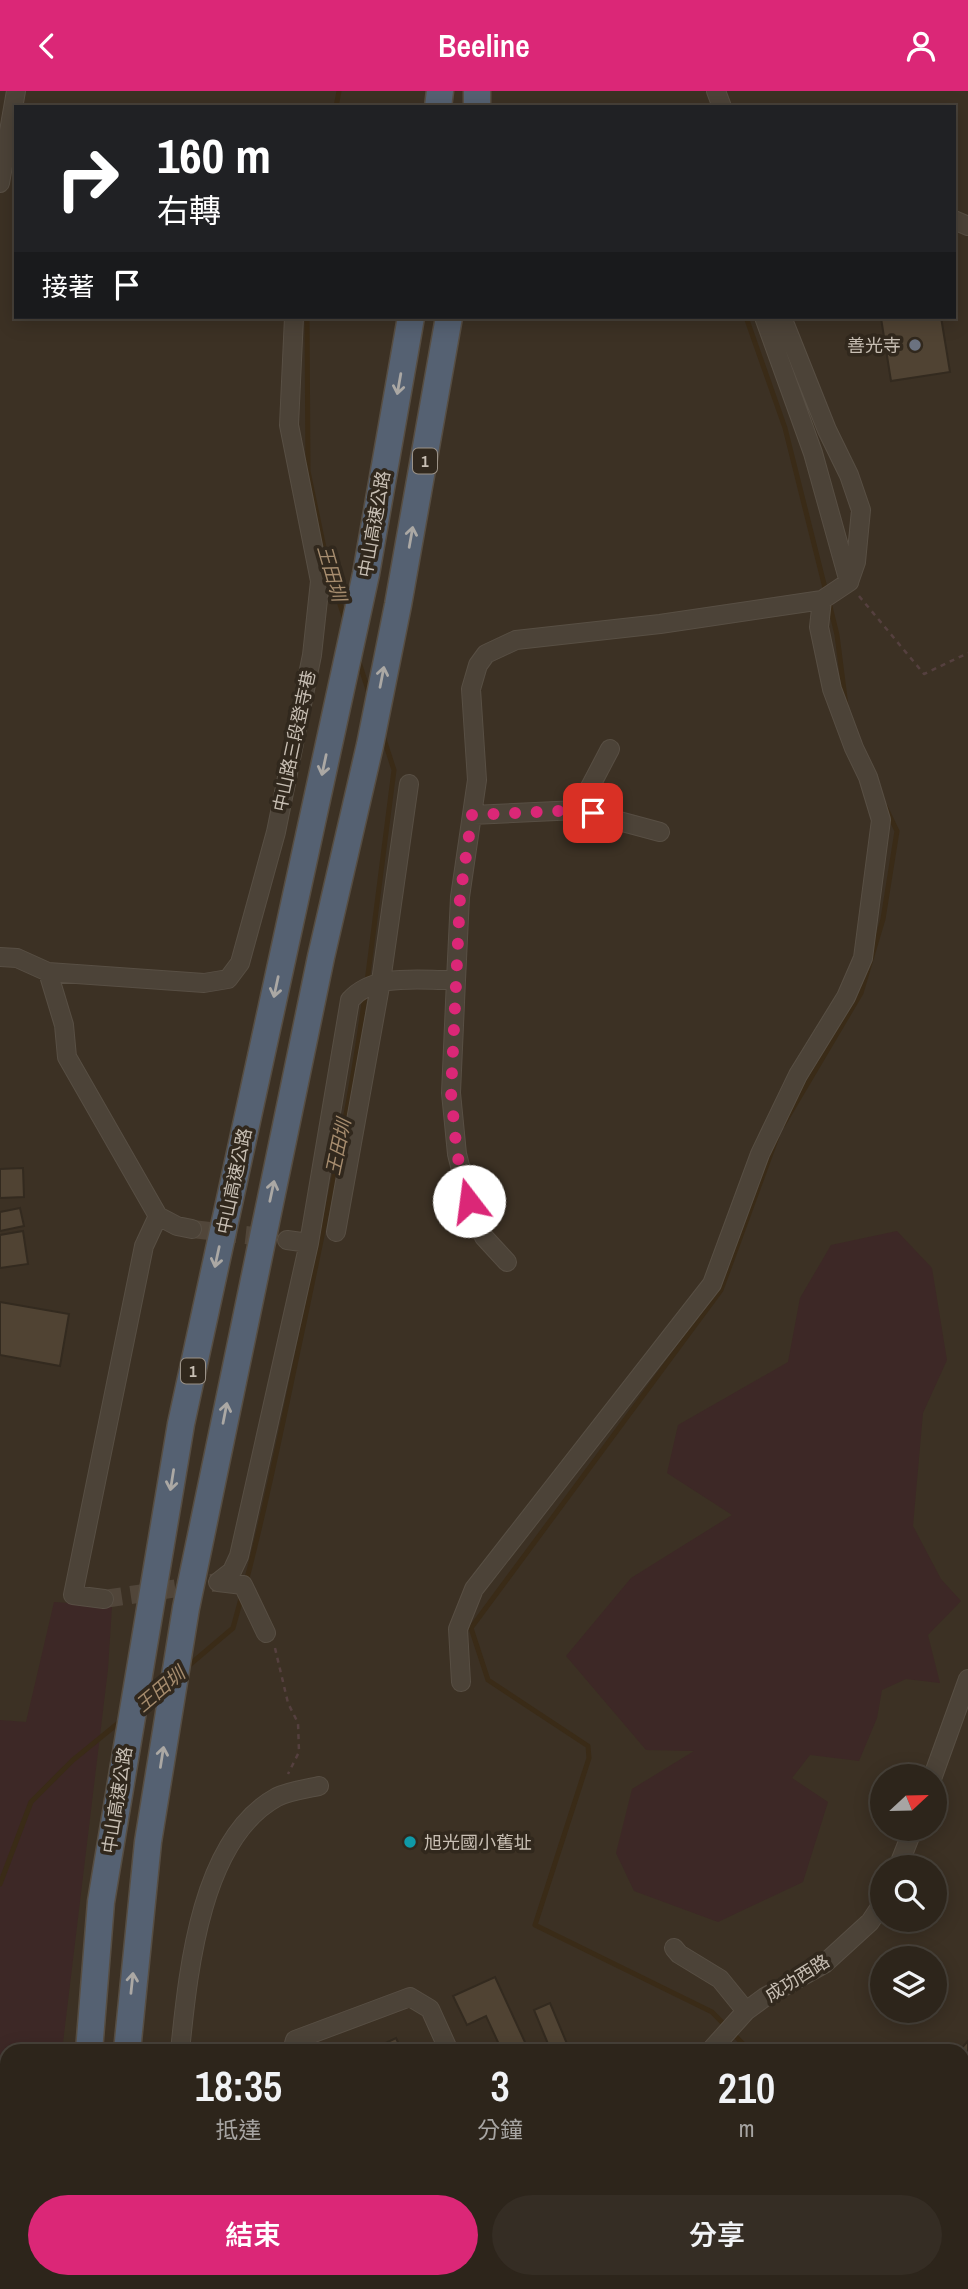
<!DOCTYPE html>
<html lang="zh-TW">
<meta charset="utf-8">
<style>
body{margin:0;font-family:"Archivo Narrow","Noto Sans TC",sans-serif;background:#352d24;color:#f1f3f6;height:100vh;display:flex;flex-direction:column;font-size:26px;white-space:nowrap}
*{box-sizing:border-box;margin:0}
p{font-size:23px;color:#a7a5a3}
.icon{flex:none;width:38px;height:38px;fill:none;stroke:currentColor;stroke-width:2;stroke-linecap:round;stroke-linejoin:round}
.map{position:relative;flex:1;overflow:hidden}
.drawer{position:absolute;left:0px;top:1953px;width:970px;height:245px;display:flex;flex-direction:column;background:#2d251b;border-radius:21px 21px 0 0;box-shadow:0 4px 18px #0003,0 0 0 2px #48423a}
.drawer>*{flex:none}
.top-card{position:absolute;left:14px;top:14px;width:942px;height:214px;border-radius:0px;box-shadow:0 4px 18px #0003,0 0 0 2px #48423a;background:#202124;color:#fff;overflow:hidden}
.needle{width:46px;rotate:68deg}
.tools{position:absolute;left:870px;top:1673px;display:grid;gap:14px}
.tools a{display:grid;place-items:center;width:77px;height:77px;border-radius:50%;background:#2d251b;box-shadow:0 4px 18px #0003,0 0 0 2px #48423a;font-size:35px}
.pin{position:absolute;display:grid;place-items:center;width:60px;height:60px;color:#fff;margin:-30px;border-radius:14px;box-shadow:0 4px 10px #0006}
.me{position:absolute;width:77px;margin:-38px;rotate:345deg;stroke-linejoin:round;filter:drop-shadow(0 0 5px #0008)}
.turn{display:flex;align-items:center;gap:24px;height:147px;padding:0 28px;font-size:32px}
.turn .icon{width:91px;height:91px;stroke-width:2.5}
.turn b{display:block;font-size:49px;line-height:60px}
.then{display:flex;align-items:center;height:66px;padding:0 28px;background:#0003;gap:14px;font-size:26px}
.eta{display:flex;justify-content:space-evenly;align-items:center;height:119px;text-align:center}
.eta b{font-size:42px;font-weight:600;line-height:49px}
.cta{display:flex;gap:14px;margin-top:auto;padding:14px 28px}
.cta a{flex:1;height:80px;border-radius:42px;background:#db2777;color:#fff;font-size:28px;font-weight:600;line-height:80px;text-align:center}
.cta a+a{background:#352d24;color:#f1f3f6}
header{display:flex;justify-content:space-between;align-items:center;height:91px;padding:0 28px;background:#db2777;color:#fff;font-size:32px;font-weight:600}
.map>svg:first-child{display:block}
.green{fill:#3d2826}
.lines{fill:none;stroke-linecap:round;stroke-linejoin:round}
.stream{stroke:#3a2b17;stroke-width:5}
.building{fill:#504333;stroke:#332a1f;stroke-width:2}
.minor-tunnel{stroke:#51463a;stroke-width:18;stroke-dasharray:18 9;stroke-linecap:butt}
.minor-casing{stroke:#584f44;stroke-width:20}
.highway-casing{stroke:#574e43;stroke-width:29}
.path{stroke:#55403f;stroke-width:2.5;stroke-dasharray:5 5;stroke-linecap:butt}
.minor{stroke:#4c4338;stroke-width:18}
.highway{stroke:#556172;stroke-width:26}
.oneway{stroke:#aba8a4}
.route{stroke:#db2777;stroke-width:12;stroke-dasharray:0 21.6}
.worship-dot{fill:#6b7280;stroke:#31281d;stroke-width:2.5}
.culture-dot{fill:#0f9aa8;stroke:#31281d;stroke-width:2.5}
.labels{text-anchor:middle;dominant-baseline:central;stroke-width:7;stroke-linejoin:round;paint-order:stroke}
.shield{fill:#31281d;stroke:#9b9287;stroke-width:2}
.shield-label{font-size:16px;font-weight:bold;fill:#c8bfb4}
.poi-label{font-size:18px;fill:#c8bfb4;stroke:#31281d;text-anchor:end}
.street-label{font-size:18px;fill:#c8bfb4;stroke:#31281d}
.water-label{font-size:19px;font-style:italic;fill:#a68c6e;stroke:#31281d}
</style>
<header><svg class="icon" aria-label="back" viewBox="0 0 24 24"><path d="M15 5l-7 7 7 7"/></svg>Beeline<svg class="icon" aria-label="person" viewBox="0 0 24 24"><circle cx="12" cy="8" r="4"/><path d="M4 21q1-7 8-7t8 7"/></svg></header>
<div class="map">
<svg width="968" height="2198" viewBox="0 0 968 2198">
<rect width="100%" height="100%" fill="#3c3124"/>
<path class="green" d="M897 1140 932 1177 947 1269 923 1322 913 1435 941 1488 961 1510 928 1544 940 1592 906 1588 882 1599 877 1627 859 1670 810 1664 792 1687 828 1711 803 1791 718 1831 634 1800 616 1762 632 1698 694 1660 646 1659 566 1565 631 1487 732 1424 667 1382 678 1334 788 1271 800 1207 831 1154Z
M54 1511 112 1515 108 1578 62 1960H7V2191H47V2198H0V1629L26 1631Z"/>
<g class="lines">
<path class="stream" d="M336 16 339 0
M307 226 308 380 328 476 345 529
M746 226 785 337 826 501
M829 511 837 544 846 615
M358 568 369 602
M367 891 394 679 383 645
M783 1034 861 902 883 828 897 740 885 715
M246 1491C269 1404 286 1315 305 1227 327 1120 351 1012 365 904
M187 1576 233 1537 242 1504
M144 1611 163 1595
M0 1793 31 1711 73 1669 122 1629
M750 1960 712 1921 535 1834 589 1667 588 1655 488 1589 471 1537 721 1199 777 1046
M0 2067 7 2136
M13 2191 18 2198"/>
</g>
<path class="building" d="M941 226 950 281 891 290 881 227Z
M23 1077 24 1106 0 1107V1078Z
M20 1117 24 1135 0 1140V1121Z
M23 1140 28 1173 0 1177V1144Z
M0 1211 69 1223 60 1275 0 1264Z
M495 1886 529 1960H502L486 1925 467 1934 453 1905Z
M550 1912 570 1960H551L534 1919Z
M396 1947 402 1960H369Z
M968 1950V1996L962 1991V1960H959Z
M962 2156 968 2160V2198H926L918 2191H962Z
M208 2191H251L254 2198H211Z
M418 2191H507L499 2198H421Z"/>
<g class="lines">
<path class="minor-tunnel" d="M192 1138 272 1147
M104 1508 218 1491"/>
<g class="minor-casing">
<path id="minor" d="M716 0 722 16
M0 92 16 0
M954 129 968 135
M782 226 827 339 849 384 861 419 856 471 849 491
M578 719 610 658
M472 724 578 719 660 741
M0 866 17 867 48 881 64 934 67 966 158 1125 177 1135 192 1138
M48 881 204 892 228 888 240 872 276 741 312 564 320 490 289 334 294 226
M456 889 451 1002 457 1063 469 1110 484 1146 507 1171
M336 1141 381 890 409 693
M287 1149 309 1152 350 909C375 881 421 890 456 889L460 806 477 689 471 598 478 574 486 563 516 549 660 533 822 509 849 491 813 362 764 226
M218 1491 232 1480 239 1465 309 1152
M218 1491 243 1494 266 1542
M104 1508 73 1504 144 1155 158 1125
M461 1591 458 1538 474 1498 712 1193 760 1063 798 984 846 906 863 867 881 729 868 686 854 657 832 598 819 536 822 509
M933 1685 968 1588
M898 1776 913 1738
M674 1857 679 1863 720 1888 746 1920
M180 1960C188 1882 200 1748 277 1706 289 1700 306 1698 319 1695
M292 1960 295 1949 410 1906 430 1918 449 1960
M710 1960 746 1920 765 1906 824 1873 870 1831 882 1813
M962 2083 968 2077
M962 2130 968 2135
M387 2191 390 2198
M557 2191 561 2198
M867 2191 875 2198
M154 2198 155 2191
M331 2198 347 2191
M501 2198 517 2191
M599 2198 602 2191"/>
</g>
<g class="highway-casing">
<path id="highway" d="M438 16 440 0
M477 16V0
M89 1960 101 1811 181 1333 366 483 411 226
M127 1960 148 1751 186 1517 321 866 370 654 398 514 449 226
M72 2198V2191
M112 2198V2191"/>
</g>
<path class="path" d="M859 505 924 583 968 562
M275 1557 288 1612 298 1632 299 1661 288 1683"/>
<use href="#minor" class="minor"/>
<use href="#highway" class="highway"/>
</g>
<defs><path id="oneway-shaft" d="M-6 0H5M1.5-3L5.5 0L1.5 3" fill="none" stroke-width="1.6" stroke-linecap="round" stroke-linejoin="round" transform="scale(1.75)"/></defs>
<g class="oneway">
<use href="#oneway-shaft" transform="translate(399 293) rotate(100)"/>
<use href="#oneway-shaft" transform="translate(411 446) rotate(-80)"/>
<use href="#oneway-shaft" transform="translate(382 586) rotate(-79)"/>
<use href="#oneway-shaft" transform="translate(324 674) rotate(102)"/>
<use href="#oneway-shaft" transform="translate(276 896) rotate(102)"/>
<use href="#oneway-shaft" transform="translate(272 1100) rotate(-78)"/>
<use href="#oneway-shaft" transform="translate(217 1166) rotate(102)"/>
<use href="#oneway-shaft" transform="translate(225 1322) rotate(-79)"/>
<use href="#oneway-shaft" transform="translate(172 1389) rotate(99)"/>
<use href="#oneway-shaft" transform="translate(162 1666) rotate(-81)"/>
<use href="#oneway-shaft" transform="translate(132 1892) rotate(-84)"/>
</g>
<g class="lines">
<path class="route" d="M469 1110 457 1063 451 1002 460 806 472 724 578 719 593 722"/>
</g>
<circle class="worship-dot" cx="915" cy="254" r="7"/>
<circle class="culture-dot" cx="410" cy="1751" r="7"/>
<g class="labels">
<g class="shield">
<rect x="413" y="357.5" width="24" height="25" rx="5"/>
<rect x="181" y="1267.5" width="24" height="25" rx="5"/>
</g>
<g class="shield-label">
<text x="425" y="370">1</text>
<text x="193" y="1280">1</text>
</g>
<g class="poi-label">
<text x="901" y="254">善光寺</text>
<text x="424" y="1751" text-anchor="start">旭光國小舊址</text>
</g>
<g class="street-label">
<text transform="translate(374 433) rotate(-80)">中山高速公路</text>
<text transform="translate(294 650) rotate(-78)">中山路三段登寺巷</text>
<text transform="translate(234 1090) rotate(-78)">中山高速公路</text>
<text transform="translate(117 1709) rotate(-81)">中山高速公路</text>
<text transform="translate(797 1887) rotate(-32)">成功西路</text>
</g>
<g class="water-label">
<text transform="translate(332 482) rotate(74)">王田圳</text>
<text transform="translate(338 1056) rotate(-78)">王田圳</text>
<text transform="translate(160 1598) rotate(-40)">王田圳</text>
</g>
</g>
</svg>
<div class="tools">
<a><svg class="needle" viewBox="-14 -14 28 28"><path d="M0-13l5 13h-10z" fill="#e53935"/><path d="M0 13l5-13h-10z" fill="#a7a5a3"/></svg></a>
<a><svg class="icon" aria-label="search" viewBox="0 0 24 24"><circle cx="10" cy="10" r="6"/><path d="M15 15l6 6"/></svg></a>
<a><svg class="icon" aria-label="layers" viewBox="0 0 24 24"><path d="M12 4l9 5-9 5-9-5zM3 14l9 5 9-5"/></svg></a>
</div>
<div class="pin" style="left:593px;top:722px;background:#d93025"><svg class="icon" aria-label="arrive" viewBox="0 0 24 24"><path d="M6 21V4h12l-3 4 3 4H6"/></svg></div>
<svg class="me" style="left:469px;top:1110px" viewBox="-20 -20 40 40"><circle r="19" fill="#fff"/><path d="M0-13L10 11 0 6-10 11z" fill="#db2777"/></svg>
<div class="top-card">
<div class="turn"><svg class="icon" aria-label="right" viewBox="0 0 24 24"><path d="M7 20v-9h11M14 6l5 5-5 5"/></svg><div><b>160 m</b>右轉</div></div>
<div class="then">接著<svg class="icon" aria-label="arrive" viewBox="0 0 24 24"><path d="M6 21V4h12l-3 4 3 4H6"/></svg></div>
</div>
<section class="drawer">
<div class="eta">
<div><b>18:35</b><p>抵達</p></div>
<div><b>3</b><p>分鐘</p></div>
<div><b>210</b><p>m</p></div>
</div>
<div class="cta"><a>結束</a><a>分享</a></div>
</section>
</div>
